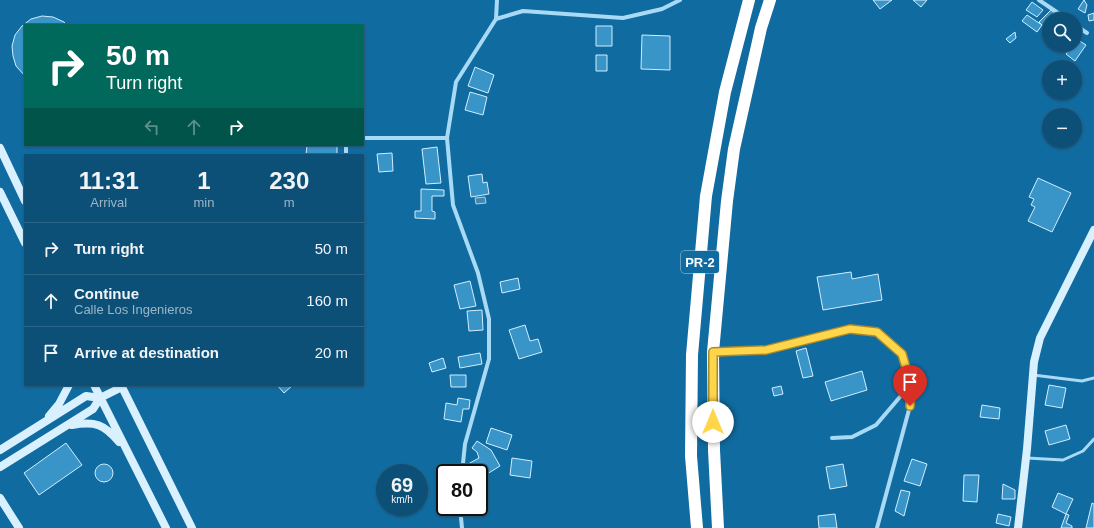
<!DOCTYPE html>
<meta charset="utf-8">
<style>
body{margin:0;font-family:Helvetica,sans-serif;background:#1a5a80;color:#f1f3f6;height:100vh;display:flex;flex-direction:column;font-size:15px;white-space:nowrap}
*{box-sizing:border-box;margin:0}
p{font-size:13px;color:#9ab5c6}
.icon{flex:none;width:22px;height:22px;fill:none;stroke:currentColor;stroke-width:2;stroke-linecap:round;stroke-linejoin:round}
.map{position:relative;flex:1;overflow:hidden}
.drawer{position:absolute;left:24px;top:154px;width:340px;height:232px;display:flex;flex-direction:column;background:#0c5078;border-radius:0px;box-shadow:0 1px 3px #0004,0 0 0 1px #2c678a}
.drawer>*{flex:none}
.guide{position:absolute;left:24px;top:24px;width:340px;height:122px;border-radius:0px;box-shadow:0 1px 3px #0004,0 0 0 1px #2c678a;background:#00695c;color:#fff;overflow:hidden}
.fabs{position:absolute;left:1042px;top:12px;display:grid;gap:8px}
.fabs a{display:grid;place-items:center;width:40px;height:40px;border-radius:50%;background:#0c5078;box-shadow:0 1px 3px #0004,0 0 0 1px #2c678a;font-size:20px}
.speed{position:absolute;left:376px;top:464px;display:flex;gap:8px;font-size:20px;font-weight:700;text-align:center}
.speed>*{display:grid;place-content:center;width:52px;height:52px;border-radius:50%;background:#0c5078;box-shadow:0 1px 3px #0004,0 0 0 1px #2c678a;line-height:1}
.speed small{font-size:10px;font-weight:400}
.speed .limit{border:2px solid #111;border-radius:6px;background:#fff;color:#111}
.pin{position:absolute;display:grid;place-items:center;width:34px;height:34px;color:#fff;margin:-41px -17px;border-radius:50% 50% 50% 0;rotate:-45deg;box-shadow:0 0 4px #0007}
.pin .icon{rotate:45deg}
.me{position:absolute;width:44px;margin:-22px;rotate:0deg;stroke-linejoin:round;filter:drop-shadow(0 0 3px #0008)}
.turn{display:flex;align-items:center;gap:14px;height:84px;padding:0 16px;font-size:18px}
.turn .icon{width:52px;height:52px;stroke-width:2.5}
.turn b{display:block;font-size:28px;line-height:34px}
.lanes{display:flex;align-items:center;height:38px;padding:0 16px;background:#0003;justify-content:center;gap:20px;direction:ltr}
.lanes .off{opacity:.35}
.eta{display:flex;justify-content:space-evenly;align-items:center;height:68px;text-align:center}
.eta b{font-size:24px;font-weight:700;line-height:28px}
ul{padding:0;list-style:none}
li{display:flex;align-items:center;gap:12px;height:52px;padding:0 16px;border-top:1px solid #2c678a}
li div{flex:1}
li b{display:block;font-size:15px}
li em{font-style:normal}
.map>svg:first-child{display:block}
.water{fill:#4885aa;stroke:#9ad8f9}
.building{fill:#3994c8;stroke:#d1eefe}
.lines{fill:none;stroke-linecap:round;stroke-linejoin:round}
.lane{stroke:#a8daf5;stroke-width:3}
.street{stroke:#a8daf5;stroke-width:4}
.secondary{stroke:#d9f0fe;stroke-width:8}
.highway{stroke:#fff;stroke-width:12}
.route-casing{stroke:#a68a30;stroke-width:10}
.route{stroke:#ffd54a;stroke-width:7}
.labels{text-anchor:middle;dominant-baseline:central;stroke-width:3;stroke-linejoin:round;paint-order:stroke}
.shield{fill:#106ba0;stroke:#b7d3e2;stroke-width:1}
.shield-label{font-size:13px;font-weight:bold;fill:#fff}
</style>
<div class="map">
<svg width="1094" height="528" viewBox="0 0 1094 528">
<rect width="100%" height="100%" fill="#106ba0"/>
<path class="water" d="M485 197 486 203 476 204 475 198Z"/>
<path class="building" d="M873 0H892L880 9Z
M913 0H927L921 7Z
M1084 0 1087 5 1085 13 1078 9Z
M1032 2 1043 10 1037 17 1026 10Z
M1051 10 1061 19H1049V32L1039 22Z
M1094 13V20L1089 21 1088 15Z
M1027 15 1042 25 1037 32 1022 21Z
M42 16 53 17 64 22 67 25H25V76L16 66 13 56 12 46 15 35 22 26 31 19Z
M596 26H612V46H596Z
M1015 32 1016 38 1010 43 1006 39Z
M642 35 670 36V70L641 69Z
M1075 38 1086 45 1075 61 1066 54 1070 48 1067 45H1075Z
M1053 45H1063L1060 50Z
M596 55H607V71H596Z
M475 67 494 75 488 93 468 86Z
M470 92 487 97 483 115 465 110Z
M307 145H337V155H306Z
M437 147 441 183 426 184 422 149Z
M392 153 393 171 379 172 377 154Z
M482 174 483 183 487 182 489 194 471 197 468 176Z
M1038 178 1071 193 1052 232 1028 221 1035 207 1031 205 1034 199 1029 197Z
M421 189 444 190V196H432V211L435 212V219L415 218V211H421Z
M851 272 852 279 878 274 882 300 823 310 817 277Z
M518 278 520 289 502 293 500 282Z
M470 281 476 306 460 309 454 285Z
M482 310 483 330 469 331 467 311Z
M525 325 530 341 538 339 542 352 519 359 509 330Z
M806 348 813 376 803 378 796 351Z
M480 353 482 364 460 368 458 357Z
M443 358 446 368 432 372 429 363Z
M862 371 867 390 831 401 825 382Z
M450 375H466V387H451Z
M277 385H293L284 393Z
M1049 385 1066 388 1062 408 1045 405Z
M781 386 783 394 774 396 772 388Z
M458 398 470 400 469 409H463L461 422 444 419 446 403 457 405Z
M982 405 1000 408 999 419 980 417Z
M1066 425 1070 439 1049 445 1045 431Z
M491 428 512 435 507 450 486 443Z
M477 441 491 450 500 466 479 479V473H473L468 464 479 458 477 452 472 448Z
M66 443 82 465 39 495 24 473Z
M512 458 532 461 530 478 510 475Z
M912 459 927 464 920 486 904 481Z
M843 464 847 486 830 489 826 467Z
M95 473a9 9 0 1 1 18 0a9 9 0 1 1-18 0Z
M964 475H979L977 502 963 501Z
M1003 484 1015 490V499H1002Z
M901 490 910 492 904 516 895 511Z
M1058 493 1073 499 1066 514 1052 507Z
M1092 503 1094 504V528H1086Z
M835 514 837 528H819L818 516Z
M998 514 1011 517 1009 526 996 523Z
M1066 514 1069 515 1066 523 1072 526V528H1061Z"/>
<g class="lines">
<path class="lane" d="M1033 375 1082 381 1094 378
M1027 458 1063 460 1083 451 1094 439"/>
<path class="street" d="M1039 0 1067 19
M496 19 497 0
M1075 25 1087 33
M363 138H447
M346 155V145
M715 352 766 350 850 329 877 332 902 354 911 384 876 425 852 437 832 438
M462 473 465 444 489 359V319L478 273 453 205 447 138 456 82 496 19 523 11 623 18 662 9 680 0
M460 507 462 528
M877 528 910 406 911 384"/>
<path class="secondary" d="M0 148 25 201
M0 192 25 243
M94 385 166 528
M121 385 192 528
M49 416 59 404 69 385
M72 425C95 421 104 424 119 442
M0 450 86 396 100 398
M0 467 93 409 100 398 122 387
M0 498 19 528
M1018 528 1027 449 1034 362 1040 338 1094 230"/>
<path class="highway" d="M697 528 691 456 692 355 706 196 725 92 749 0
M718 528 714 450 713 352 727 201 734 149 761 28 770 0"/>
</g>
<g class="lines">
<g class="route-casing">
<path id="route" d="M713 422V352L766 350 850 329 877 332 902 354 911 384 910 406"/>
</g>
<use href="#route" class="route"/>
</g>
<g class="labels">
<rect class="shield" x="681" y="251" width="38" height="22" rx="3"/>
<g class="shield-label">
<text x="700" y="262">PR-2</text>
</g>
</g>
</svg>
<div class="fabs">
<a><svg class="icon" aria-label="search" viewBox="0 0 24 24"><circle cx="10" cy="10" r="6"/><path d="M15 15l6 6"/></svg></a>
<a>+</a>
<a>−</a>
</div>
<div class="speed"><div>69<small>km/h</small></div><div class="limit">80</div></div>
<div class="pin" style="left:910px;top:406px;background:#d93025"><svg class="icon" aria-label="arrive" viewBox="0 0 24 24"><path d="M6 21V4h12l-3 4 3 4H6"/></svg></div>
<svg class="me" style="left:713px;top:422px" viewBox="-20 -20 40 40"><circle r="19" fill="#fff"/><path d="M0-13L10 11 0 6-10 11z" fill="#ffd54a"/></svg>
<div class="guide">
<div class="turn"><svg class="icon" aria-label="right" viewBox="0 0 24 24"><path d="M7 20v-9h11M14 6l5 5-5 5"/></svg><div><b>50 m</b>Turn right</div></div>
<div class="lanes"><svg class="icon off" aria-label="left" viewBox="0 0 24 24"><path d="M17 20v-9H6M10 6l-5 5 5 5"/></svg><svg class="icon off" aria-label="ahead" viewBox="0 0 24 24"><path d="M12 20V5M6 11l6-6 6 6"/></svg><svg class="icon" aria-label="right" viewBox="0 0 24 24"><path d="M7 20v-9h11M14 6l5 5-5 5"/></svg></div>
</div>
<section class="drawer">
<div class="eta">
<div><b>11:31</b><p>Arrival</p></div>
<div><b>1</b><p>min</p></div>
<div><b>230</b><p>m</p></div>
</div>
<ul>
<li><svg class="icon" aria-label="right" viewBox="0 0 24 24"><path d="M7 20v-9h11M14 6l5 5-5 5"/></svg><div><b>Turn right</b></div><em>50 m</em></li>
<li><svg class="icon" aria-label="ahead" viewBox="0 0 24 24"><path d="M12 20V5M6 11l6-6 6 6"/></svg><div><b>Continue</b><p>Calle Los Ingenieros</p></div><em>160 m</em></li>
<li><svg class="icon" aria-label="arrive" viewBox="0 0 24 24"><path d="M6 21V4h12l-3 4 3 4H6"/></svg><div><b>Arrive at destination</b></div><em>20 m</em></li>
</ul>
</section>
</div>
